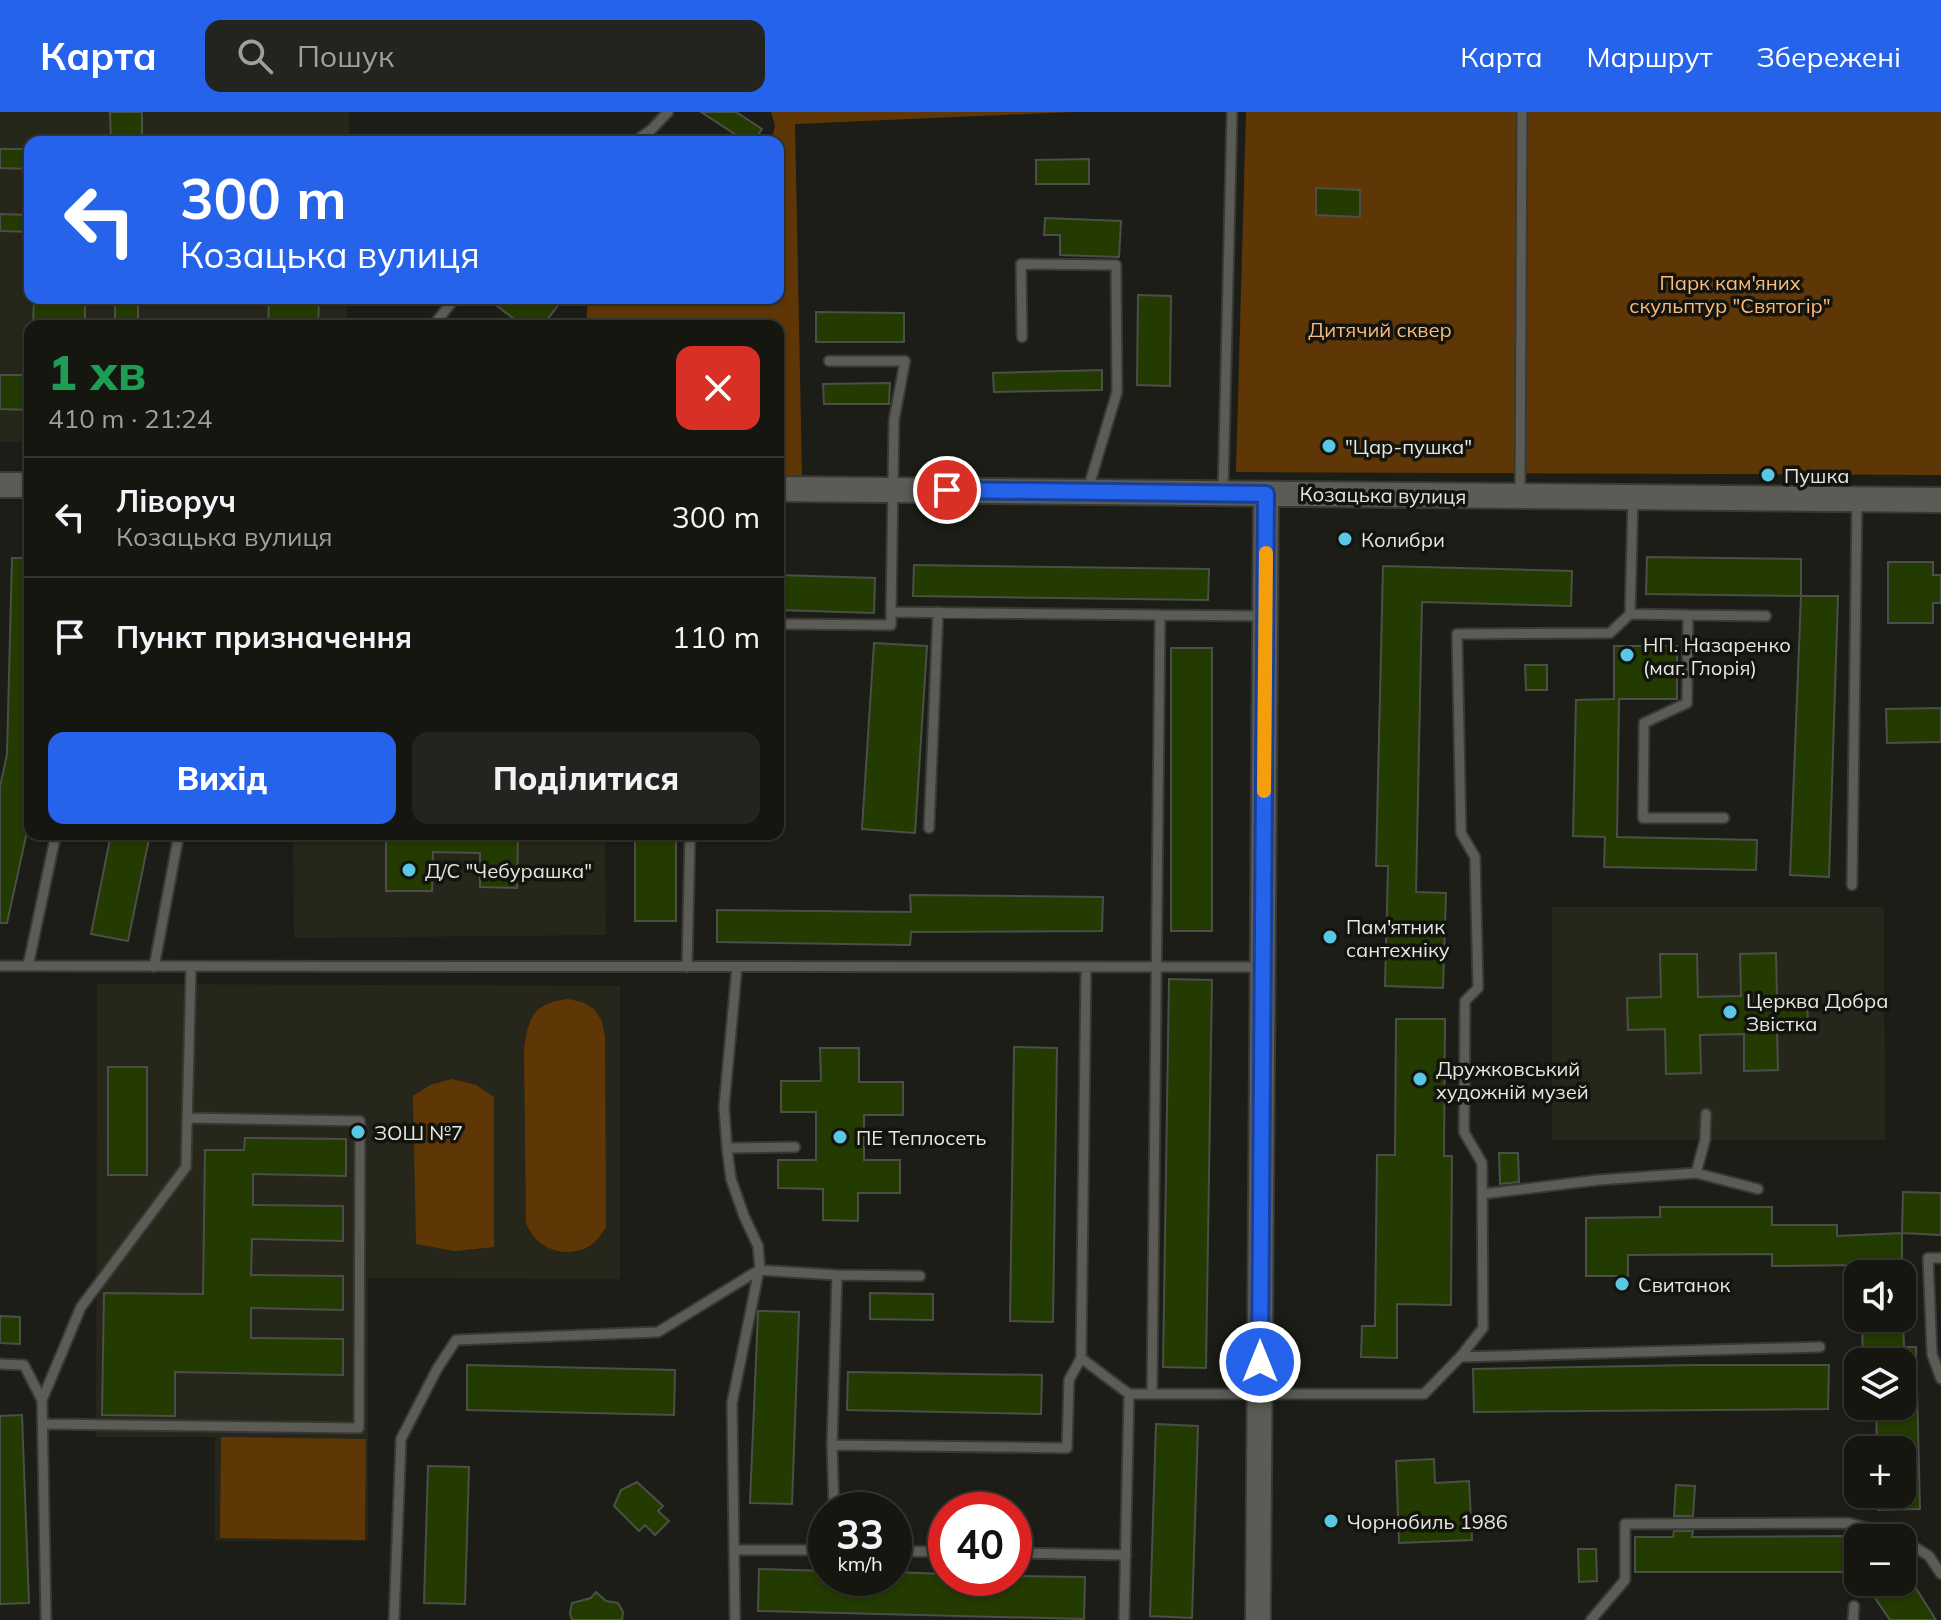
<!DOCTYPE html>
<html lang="uk">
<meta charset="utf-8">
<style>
body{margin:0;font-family:Mulish,sans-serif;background:#23231f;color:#f1f3f6;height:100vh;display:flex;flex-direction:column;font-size:30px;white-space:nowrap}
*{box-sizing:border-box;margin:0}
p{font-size:26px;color:#9e9f9f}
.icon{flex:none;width:44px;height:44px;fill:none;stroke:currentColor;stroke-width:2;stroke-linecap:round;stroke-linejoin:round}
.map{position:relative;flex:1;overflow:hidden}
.side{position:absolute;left:24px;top:208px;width:760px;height:520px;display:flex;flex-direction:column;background:#161611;border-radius:16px;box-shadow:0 2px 6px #0004,0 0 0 2px #353531}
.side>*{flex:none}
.banner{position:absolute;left:24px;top:24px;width:760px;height:168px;border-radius:16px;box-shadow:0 2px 6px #0004,0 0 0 2px #353531;background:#2563eb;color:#fff;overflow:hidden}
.tools{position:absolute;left:1844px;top:1148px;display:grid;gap:16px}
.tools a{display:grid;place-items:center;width:72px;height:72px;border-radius:16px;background:#161611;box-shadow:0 2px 6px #0004,0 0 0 2px #353531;font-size:40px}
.speed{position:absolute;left:808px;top:1380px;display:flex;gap:16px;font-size:40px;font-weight:700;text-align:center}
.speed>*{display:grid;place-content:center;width:104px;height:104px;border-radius:50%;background:#161611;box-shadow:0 2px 6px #0004,0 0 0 2px #353531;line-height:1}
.speed small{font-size:20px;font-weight:400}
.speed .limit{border:12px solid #d22;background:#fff;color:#111}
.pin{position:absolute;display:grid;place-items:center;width:68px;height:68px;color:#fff;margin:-34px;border:4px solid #fff;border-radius:50%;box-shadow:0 2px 8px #0007}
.me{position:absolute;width:88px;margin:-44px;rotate:0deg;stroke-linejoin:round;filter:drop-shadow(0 0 6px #0008)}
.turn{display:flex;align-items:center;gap:28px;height:168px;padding:0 24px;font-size:36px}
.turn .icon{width:104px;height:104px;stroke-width:2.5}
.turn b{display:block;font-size:56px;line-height:68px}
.round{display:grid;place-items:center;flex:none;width:84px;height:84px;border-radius:16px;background:#23231f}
.summary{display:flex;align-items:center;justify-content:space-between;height:136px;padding:0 24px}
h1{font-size:48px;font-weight:800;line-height:60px;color:#1e9e55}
.button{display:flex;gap:16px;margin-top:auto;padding:16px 24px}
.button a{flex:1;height:92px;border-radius:16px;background:#2563eb;color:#fff;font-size:32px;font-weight:800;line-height:92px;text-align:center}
.button a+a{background:#23231f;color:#f1f3f6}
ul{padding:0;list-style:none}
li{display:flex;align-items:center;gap:24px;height:120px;padding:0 24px;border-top:2px solid #353531}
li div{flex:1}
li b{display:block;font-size:30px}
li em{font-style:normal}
header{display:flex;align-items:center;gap:48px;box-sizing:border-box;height:112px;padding:0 40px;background:#2563eb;color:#fff}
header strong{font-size:38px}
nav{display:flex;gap:44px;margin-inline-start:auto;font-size:28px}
.search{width:560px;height:72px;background:#23231f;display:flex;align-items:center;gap:20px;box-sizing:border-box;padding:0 28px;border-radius:16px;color:#9e9f9f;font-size:30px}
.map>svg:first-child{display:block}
.built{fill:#26261a}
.green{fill:#5f3706}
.building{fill:#233a00;stroke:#4b4e49;stroke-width:2}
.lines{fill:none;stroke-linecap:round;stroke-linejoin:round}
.lane-casing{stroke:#383835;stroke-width:13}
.secondary-casing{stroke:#383835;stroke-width:28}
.lane{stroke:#5c5c56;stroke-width:9}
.secondary{stroke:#5c5c56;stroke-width:24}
.route-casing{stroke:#184099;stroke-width:20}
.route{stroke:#2563eb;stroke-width:14}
.slow{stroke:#f59e0b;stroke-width:14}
.poi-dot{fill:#59c8e4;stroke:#14140e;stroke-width:3}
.labels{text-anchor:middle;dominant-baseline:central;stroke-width:7;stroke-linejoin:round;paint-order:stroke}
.park-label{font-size:20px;fill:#fdbb7b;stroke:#14140e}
.poi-label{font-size:20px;fill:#e6e6e2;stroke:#14140e;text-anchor:start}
.street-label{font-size:20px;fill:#e6e6e2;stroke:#14140e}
</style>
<header>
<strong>Карта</strong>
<div class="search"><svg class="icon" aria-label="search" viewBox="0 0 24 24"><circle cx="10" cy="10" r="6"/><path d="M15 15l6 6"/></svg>Пошук</div>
<nav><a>Карта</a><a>Маршрут</a><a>Збережені</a></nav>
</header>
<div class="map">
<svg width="1941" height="1508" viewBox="0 0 1941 1508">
<rect width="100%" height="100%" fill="#1d1d17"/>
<path class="built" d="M0 0H349V30H30V186H347V214H30V330H0Z
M293 722H605L606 823 294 826Z
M1552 795H1884L1885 1028H1552Z
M97 872 620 874V1167L368 1166V1429H215V1325H96Z"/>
<path class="green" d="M771 0H1073L795 12 802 364H778V214H586L588 186H778V30H771L775 14Z
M1246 0H1941V363L1236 360Z
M568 887 582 890 594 897 602 909 605 925 606 1115C600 1124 594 1134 583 1137 559 1146 535 1134 526 1111L524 938C528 906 533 891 568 887Z
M452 967 476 973 494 985V1135L455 1139 416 1132 413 984 430 973Z
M221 1325 366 1327 365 1428 220 1426Z"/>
<path class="building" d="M110 0H142V30H111Z
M701 0H736L762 17 753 30H747Z
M0 37H30V57L0 56Z
M1089 47V72H1036V48Z
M1316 76 1360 78V105L1316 103Z
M0 102 30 103V120L0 119Z
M1045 106 1121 109 1119 145 1060 143V123H1044Z
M1138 183 1171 184 1170 274 1137 273Z
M34 186H85V213H33Z
M115 186H138V207H115Z
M269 186H319L318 214H268Z
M487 186H564L542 214H523Z
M816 200 904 201V230H816Z
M1102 258V278L994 280 993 261Z
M0 263H30V298L0 297Z
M890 271 889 292H824L823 272Z
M1647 445 1801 447V484L1646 482Z
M12 446H30V706L7 811H0V675L7 642Z
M1888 450H1933V463H1941V491H1933V511H1888Z
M914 453 1209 457 1208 488 913 484Z
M1383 454 1572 459 1571 494 1422 490 1416 780 1446 781 1443 876 1385 874 1388 754H1376Z
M778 463 875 466 874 501 778 498Z
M1801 484H1838L1829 765 1790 763Z
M874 531 927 534 915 721 862 717Z
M1614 534H1677V587H1619L1617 725 1757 728 1756 758 1604 755 1605 725 1573 724 1576 588 1614 587Z
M1171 536H1212V819H1171Z
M1525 553H1547V578H1526Z
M1941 596V630L1887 631 1886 597Z
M111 722H150L128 829 91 822Z
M386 722H518L517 776 480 775V741L433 740 432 779H386Z
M635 722H676V809H635Z
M910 783 1103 785 1102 819 911 820 910 833 717 830V798L911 800Z
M1776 841 1777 886 1807 885 1808 916 1777 917 1778 958 1744 959V922L1700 923 1701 961 1666 962 1665 917 1628 918 1627 886 1661 885 1660 842H1697L1698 885 1741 884 1740 842Z
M1169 867 1212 868 1206 1256 1163 1255Z
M1396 907H1445L1444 1044H1452L1451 1193 1397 1192V1246L1361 1245 1362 1214H1375L1377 1043H1395Z
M1014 935 1057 936 1053 1210 1010 1209Z
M820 936H859V970H903V1003H864V1048H900V1081H858V1109L823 1108V1077L778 1076V1048H816V1000H781V969H821Z
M108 955H147V1063H108Z
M245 1026 346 1027V1064L253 1062V1093L343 1094V1129L252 1127 251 1163 343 1164V1198L251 1196V1226L343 1227V1263L175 1260V1304L102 1303 104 1181 203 1182 205 1038H244Z
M1499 1041H1518L1519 1070 1500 1072Z
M1903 1080 1941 1081V1123L1902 1121Z
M1660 1095H1772V1113H1837V1124L1902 1121V1162H1861V1153L1772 1154V1142L1628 1143V1164H1586V1106L1660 1105Z
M870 1181 933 1182V1208L870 1207Z
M758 1199 799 1200 792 1392 750 1391Z
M0 1204 20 1205V1232L0 1231Z
M1862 1206H1903L1904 1235H1916L1920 1397 1878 1398V1382H1902V1338H1877L1876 1294H1902V1250H1863Z
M467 1253 675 1258 674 1303 467 1298Z
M1694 1253H1829L1828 1297 1474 1300 1473 1257Z
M848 1260 1042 1263 1041 1302 847 1298Z
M22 1303 29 1491 0 1492V1304Z
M1156 1312 1198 1314 1192 1506 1150 1504Z
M1434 1347 1435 1371 1469 1369 1472 1428 1399 1431 1396 1349Z
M428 1354 469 1355 465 1492 424 1491Z
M637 1370 663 1394 658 1399 669 1409 655 1423 645 1413 639 1419 614 1394 621 1378Z
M1676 1373 1695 1374 1693 1404H1674Z
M1674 1419H1693L1692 1425 1855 1424 1857 1460H1635V1425H1673Z
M1578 1437H1596L1597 1469 1579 1470Z
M759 1457 826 1459V1466H894V1460L946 1462V1466H1014V1464L1085 1465 1084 1507 758 1499Z
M1864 1470H1912L1936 1508H1890Z
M596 1480 606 1489 618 1491 623 1500 622 1508H572L570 1501 572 1491 591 1486Z"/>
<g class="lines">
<g class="lane-casing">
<path id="lane" d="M634 30 651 18 668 0
M433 214 455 186
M1022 225 1021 152 1116 153 1117 280 1088 377
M829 249H905L894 308 891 500 1160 503 1152 1282
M1223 380 1232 0
M1520 381 1522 0
M1630 502 1688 503 1687 591 1644 611 1643 706H1724
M1160 503 1265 504
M1688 503 1766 504
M778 512 891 513V500
M929 716 938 500
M1852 773 1857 389
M0 854 1259 855
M28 854 56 722
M154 855 179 722
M687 855 690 722
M1086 855 1081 1246 1129 1282 1124 1508
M727 1036 724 995 737 855
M1696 1061 1705 1028 1706 1002
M1482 1082 1598 1068 1696 1061 1758 1077
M1941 1146H1928L1932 1242 1941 1267
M760 1158 758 1134 744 1104 731 1067 727 1036 795 1035
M1460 1245 1483 1216 1482 1051 1464 1020 1465 889 1478 876 1475 745 1461 721 1457 522 1610 521 1630 502 1633 387
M0 1252 24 1253 42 1288
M1129 1282H1424L1460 1245 1820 1235
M44 1312 359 1316 360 1009 187 1006
M832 1333 1067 1336 1069 1268 1081 1246
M834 1398 832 1333 837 1163
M1902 1427 1929 1444 1941 1462
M734 1438H826
M894 1439 946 1440
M1014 1441 1126 1443
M46 1508 42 1288 81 1195 186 1055 191 855
M394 1508 401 1327 437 1257 456 1228 658 1220 759 1158
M735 1508 732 1291 759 1158 837 1163 920 1164
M1591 1508 1625 1468V1412L1849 1411 1901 1426
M1853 1508 1854 1494"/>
</g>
<g class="secondary-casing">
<path id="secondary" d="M0 373H30
M778 377 1941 388
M1258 1508 1266 382"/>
</g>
<use href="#lane" class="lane"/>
<use href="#secondary" class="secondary"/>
</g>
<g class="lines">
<g class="route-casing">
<path id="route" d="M947 378 1266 382 1260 1250"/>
</g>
<use href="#route" class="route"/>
<path class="slow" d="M1264 679 1266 441"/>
</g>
<g class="poi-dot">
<circle cx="1329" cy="334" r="8"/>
<circle cx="1768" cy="363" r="8"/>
<circle cx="1345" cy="427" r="8"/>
<circle cx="1627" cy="543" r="8"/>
<circle cx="409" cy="758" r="8"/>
<circle cx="1330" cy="825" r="8"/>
<circle cx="1730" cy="900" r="8"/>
<circle cx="1420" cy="967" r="8"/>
<circle cx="358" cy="1020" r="8"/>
<circle cx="840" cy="1025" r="8"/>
<circle cx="1622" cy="1172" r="8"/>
<circle cx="1331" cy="1409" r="8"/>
</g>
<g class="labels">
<g class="park-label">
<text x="1730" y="170">Парк кам'яних<tspan x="1730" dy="23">скульптур "Святогір"</tspan></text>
<text x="1380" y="217">Дитячий сквер</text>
</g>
<g class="poi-label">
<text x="1345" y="334">"Цар-пушка"</text>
<text x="1784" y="363">Пушка</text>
<text x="1361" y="427">Колибри</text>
<text x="1643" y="532">НП. Назаренко<tspan x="1643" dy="23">(маг. Глорія)</tspan></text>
<text x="425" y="758">Д/С "Чебурашка"</text>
<text x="1346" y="814">Пам'ятник<tspan x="1346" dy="23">сантехніку</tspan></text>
<text x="1746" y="888">Церква Добра<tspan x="1746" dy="23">Звістка</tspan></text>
<text x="1436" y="956">Дружковський<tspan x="1436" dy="23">художній музей</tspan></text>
<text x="374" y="1020">ЗОШ №7</text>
<text x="856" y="1025">ПЕ Теплосеть</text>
<text x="1638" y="1172">Свитанок</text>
<text x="1347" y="1409">Чорнобиль 1986</text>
</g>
<g class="street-label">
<text transform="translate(1383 383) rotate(1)">Козацька вулиця</text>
</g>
</g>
</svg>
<div class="tools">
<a><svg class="icon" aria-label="sound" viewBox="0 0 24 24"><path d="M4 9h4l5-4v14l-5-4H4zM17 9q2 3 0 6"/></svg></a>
<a><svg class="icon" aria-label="layers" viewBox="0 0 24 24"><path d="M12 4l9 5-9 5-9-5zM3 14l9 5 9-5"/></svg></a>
<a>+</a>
<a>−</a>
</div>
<div class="speed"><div>33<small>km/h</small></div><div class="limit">40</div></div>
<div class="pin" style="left:947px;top:378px;background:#d93025"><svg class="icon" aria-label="arrive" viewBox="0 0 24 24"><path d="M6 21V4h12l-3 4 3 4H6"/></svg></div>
<svg class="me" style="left:1260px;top:1250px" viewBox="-20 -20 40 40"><circle r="17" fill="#2563eb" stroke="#fff" stroke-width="3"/><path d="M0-11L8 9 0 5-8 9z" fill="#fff"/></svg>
<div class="banner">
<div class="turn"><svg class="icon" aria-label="left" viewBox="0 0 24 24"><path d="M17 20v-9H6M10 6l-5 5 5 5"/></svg><div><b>300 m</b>Козацька вулиця</div></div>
</div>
<section class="side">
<div class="summary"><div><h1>1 хв</h1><p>410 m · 21:24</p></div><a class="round" style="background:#d93025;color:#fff"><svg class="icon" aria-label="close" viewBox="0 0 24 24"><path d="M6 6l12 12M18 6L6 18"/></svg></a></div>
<ul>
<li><svg class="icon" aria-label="left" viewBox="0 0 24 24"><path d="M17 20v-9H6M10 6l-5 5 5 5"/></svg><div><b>Ліворуч</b><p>Козацька вулиця</p></div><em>300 m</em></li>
<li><svg class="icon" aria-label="arrive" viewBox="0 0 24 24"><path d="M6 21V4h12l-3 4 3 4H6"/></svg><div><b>Пункт призначення</b></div><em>110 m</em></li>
</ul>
<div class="button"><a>Вихід</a><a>Поділитися</a></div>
</section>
</div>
